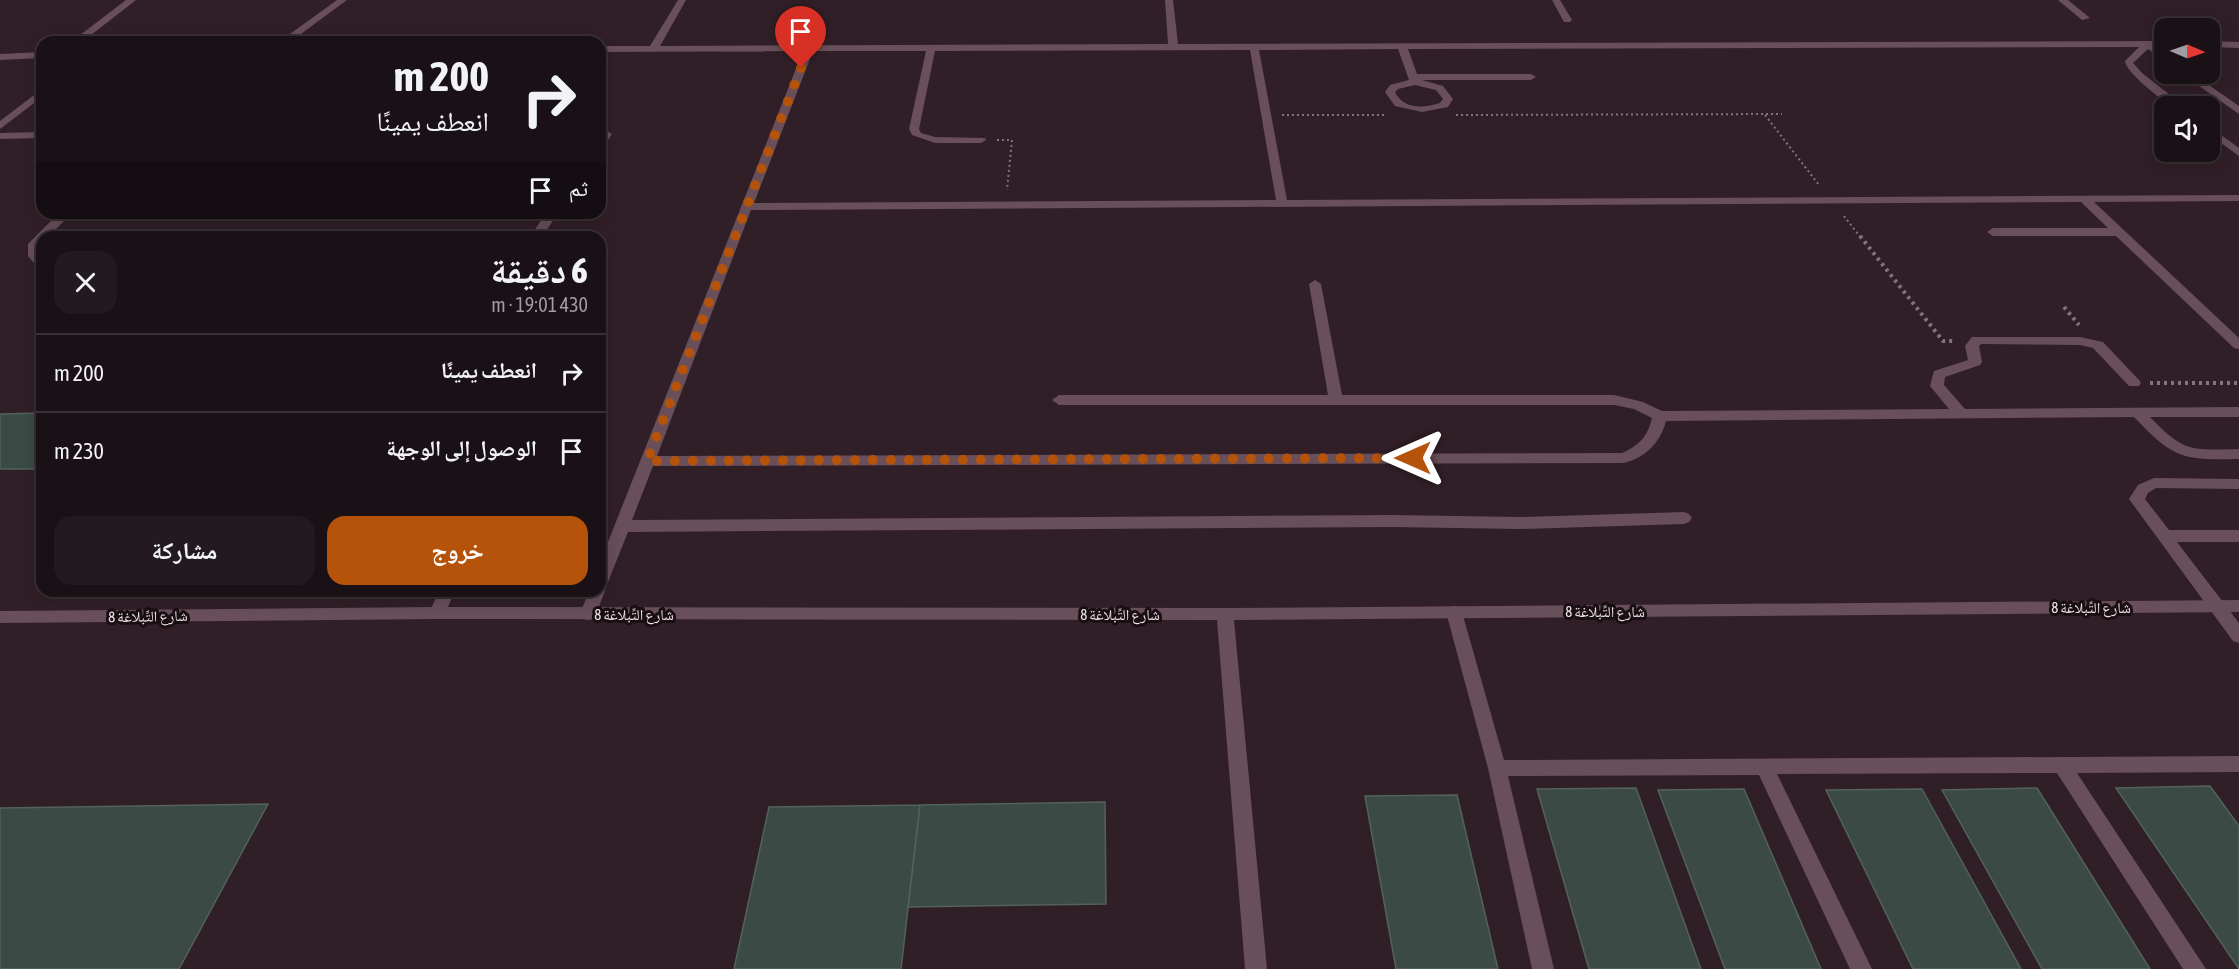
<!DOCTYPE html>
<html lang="ar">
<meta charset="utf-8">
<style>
body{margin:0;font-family:"Asap Condensed","Noto Naskh Arabic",sans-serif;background:#231a1f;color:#f1f3f6;direction:rtl;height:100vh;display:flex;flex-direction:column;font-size:22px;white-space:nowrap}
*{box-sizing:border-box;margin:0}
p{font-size:20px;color:#9f9da1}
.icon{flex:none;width:33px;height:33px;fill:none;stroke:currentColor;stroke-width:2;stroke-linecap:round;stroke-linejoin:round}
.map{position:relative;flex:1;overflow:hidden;direction:ltr}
.sheet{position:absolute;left:36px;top:231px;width:570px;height:366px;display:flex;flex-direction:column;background:#1a1116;border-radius:18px;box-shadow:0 3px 15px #0003,0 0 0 2px #383135;direction:rtl}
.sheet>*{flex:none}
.hud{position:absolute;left:36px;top:36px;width:570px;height:183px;border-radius:18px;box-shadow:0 3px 15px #0003,0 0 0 2px #383135;direction:rtl;background:#1a1116;color:#f1f3f6;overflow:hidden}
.needle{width:39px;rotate:92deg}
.fabs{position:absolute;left:2154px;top:18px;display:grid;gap:12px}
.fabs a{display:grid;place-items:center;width:66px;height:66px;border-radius:12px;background:#1a1116;box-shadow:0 3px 15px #0003,0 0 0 2px #383135;font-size:30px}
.pin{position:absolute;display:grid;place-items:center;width:51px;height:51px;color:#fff;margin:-62px -26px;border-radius:50% 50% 50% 0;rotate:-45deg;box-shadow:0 0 6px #0007}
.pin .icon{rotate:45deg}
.me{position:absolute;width:66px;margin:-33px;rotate:270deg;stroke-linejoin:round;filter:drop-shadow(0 0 4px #0008)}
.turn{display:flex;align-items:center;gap:21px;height:126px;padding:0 18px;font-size:27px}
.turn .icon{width:78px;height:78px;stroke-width:2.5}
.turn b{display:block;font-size:42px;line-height:51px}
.then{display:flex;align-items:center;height:57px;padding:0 18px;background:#0003;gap:12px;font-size:22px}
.round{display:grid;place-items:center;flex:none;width:63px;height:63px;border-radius:18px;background:#231a1f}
.summary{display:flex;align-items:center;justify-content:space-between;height:102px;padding:0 18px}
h1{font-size:36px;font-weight:700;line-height:45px}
.button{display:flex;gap:12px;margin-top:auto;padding:12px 18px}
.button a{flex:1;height:69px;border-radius:18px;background:#b45309;color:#fff;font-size:24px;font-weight:700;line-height:69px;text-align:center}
.button a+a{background:#231a1f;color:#f1f3f6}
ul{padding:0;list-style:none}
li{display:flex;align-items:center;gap:18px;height:78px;padding:0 18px;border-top:2px solid #383135}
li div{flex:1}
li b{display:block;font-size:22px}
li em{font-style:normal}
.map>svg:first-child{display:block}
.built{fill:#311f27;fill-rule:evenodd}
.building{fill:#3b4a45;stroke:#52625d;stroke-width:1.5}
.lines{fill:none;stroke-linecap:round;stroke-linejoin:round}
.path-far1{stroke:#80757a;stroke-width:2;stroke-dasharray:2 3;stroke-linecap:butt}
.path{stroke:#80757a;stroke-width:4;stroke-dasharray:3 4;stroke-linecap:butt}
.service{fill:#684f5a;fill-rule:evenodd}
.minor{fill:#684f5a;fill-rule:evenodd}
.route{stroke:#b45309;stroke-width:10;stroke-dasharray:0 18}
.labels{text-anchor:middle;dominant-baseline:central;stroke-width:6;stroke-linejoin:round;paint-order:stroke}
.street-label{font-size:15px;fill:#eae1e5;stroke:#190e13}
</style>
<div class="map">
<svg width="2239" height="969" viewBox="0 0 2239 969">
<rect width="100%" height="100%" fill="#23171d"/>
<path class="built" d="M0 0H2239V969H0ZM2164 28H2210V74H2164ZM42 42H600V213H42ZM2164 106H2210V152H2164ZM42 237H600V591H42Z"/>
<path class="building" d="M42 413V469H0V414Z
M2210 786 2239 826V969L2116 788Z
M1636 788 1701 969H1589L1537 789Z
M2037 788 2150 969H2042L1942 790Z
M1744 789 1821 969H1725L1658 790Z
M1922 789 2021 969H1913L1826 790Z
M1457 795 1498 969H1396L1365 796Z
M1105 802 1106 904 908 907 920 805Z
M268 804 179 969H0V808Z
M920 805 901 969H734L769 807Z"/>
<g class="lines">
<path class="path-far1" d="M1282 115H1385
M1456 115 1782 114
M1765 115 1819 185
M997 140H1012L1007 190
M1844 216 1861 238"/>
<path class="path" d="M1860 236 1943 341H1956
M2064 307 2079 325
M2150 383H2239"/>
<path class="service" d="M126 0H136L82 42H71Z
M337 0H347L290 42H279Z
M678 0H686L660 46 1168 44 1165 0H1173L1178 44 2164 41V47H2157L2164 53V60L2148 49 2133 63 2142 73 2184 106C2180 106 2177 107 2174 106 2163 103 2124 70 2125 61L2139 47 1408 49 1417 74H1531L1536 77 1531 80H1422L1443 86 1453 99 1448 107 1422 112 1395 106 1385 92 1390 85 1409 80 1398 49 1259 50 1287 200 2239 195V201L2094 202 2239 338V349L2234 348 2116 236H1993L1987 232 1993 228H2108L2081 202 751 210 657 456 1622 453C1639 446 1648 436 1652 418L1634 409 1614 405H1059L1052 400 1059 395H1328L1309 284 1315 280 1321 284 1342 395H1614L1643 402 1662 411 1949 409 1930 386 1934 371 1968 360 1965 346 1972 337H2080L2103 342 2139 380 2141 383 2139 386H2129L2093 348 2080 345 1981 344 1979 346 1982 362 1980 365 1945 377 1944 385 1965 409 2239 407V417H2150C2184 453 2192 450 2239 449V459C2182 460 2174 459 2134 417L1666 421C1660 443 1646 457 1624 463L653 466 632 520 1392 515 1520 517 1684 512 1689 514 1692 518 1689 522 1684 524 1520 529 1392 527 628 532 608 582 603 587 605 591 594 619 588 620 582 619 580 614 589 591H600V562L803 51 600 52V46H650ZM1250 50 1276 200 754 203 813 51H926L909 129 912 135 935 143H981L986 140 985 138 935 137 921 133 919 129 935 51ZM1415 85 1436 90 1443 99 1440 103C1425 108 1403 110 1395 92L1398 89Z
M1552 0H1560L1572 20 1570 22H1564Z
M2058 0H2068L2090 18 2082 20Z
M2210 41 2239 42V48L2210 47Z
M42 52V58L0 60V54Z
M2182 74H2193L2239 106V114Z
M42 89V97L0 129V121Z
M2210 127 2239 148V156L2210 135Z
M607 131 612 134 604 146 600 147V136Z
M42 132V138L0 139V133Z
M59 213H72L48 237H42L39 251 42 267 33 262 28 256V244Z
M546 213H558L542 237H530Z
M2154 478 2239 479V489L2156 488 2148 493 2145 499 2169 530H2239V542H2177L2239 623V643L2233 641 2129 499 2138 485Z
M439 591H455L443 618 437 619 431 618 429 613Z
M1454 606 1460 607 1462 612 1504 760 2239 756V772L2077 773 2206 969H2183L2057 773 1777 774 1872 969H1850L1759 775 1508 776 1554 969H1532L1488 768 1446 612 1448 607Z"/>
<path class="minor" d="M2239 600V612L1234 620 1267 969H1245L1217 620 437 619 0 623V611L437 607 1225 608Z"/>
</g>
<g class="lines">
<path class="route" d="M801 68 647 461 1413 458"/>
</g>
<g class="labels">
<g class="street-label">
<text x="2091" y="607">شارع التِّبلاغة 8</text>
<text x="1605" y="611">شارع التِّبلاغة 8</text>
<text x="634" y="614">شارع التِّبلاغة 8</text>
<text x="1120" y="614">شارع التِّبلاغة 8</text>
<text transform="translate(148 616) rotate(-1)">شارع التِّبلاغة 8</text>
</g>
</g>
</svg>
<div class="fabs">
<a><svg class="needle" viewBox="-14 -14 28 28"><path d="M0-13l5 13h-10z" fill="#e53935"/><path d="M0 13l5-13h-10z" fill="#9f9da1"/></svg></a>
<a><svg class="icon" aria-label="sound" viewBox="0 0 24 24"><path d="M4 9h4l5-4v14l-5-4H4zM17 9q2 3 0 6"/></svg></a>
</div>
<div class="pin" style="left:801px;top:68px;background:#d93025"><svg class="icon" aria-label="arrive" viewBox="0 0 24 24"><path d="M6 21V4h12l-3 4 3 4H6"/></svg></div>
<svg class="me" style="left:1413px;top:458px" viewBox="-20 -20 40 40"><path d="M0-17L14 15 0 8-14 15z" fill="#b45309" stroke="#fff" stroke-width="4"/></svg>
<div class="hud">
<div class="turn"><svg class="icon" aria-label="right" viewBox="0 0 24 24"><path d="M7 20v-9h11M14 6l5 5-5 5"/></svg><div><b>200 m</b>انعطف يمينًا</div></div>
<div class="then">ثم<svg class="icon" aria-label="arrive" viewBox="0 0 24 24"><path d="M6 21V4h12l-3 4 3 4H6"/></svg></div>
</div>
<section class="sheet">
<div class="summary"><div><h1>6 دقيقة</h1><p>430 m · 19:01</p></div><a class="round"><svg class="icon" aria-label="close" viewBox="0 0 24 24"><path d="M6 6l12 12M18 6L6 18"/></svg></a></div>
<ul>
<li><svg class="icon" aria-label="right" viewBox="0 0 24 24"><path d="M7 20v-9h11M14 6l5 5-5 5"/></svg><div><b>انعطف يمينًا</b></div><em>200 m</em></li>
<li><svg class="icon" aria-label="arrive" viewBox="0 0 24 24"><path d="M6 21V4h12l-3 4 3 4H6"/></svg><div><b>الوصول إلى الوجهة</b></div><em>230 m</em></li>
</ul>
<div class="button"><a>خروج</a><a>مشاركة</a></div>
</section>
</div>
